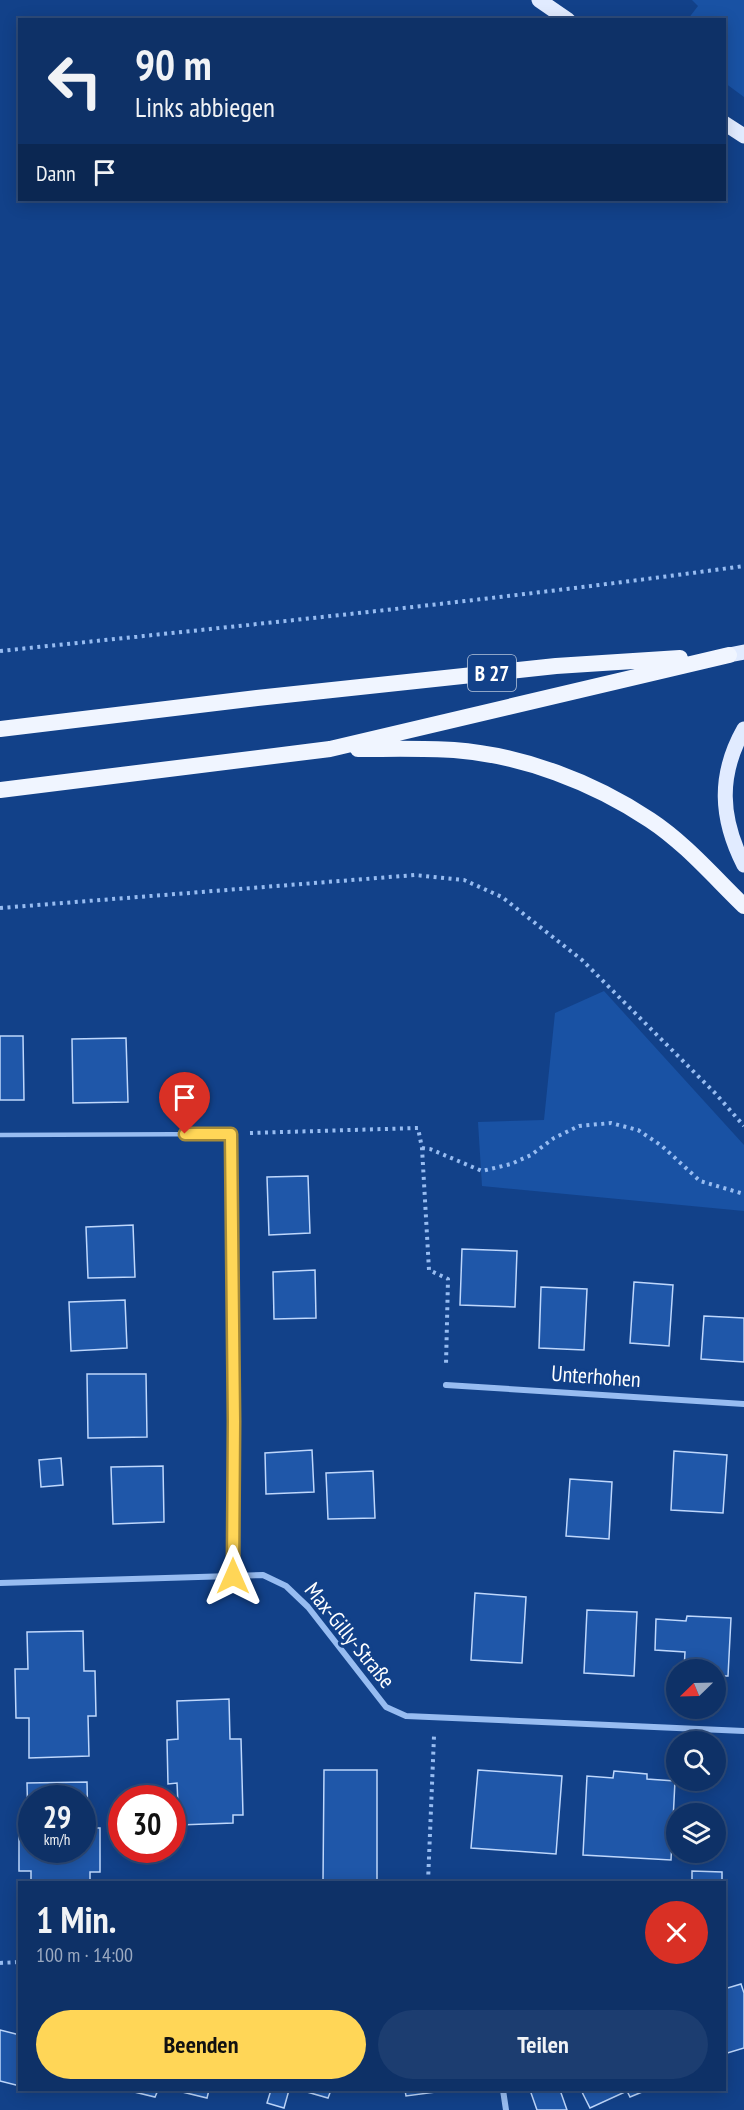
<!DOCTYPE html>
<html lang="de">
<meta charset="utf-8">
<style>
body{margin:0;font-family:"PT Sans Narrow",sans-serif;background:#1c3d70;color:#f1f3f6;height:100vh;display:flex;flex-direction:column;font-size:22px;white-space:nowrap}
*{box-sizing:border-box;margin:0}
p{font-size:20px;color:#9ba9c0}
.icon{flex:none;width:33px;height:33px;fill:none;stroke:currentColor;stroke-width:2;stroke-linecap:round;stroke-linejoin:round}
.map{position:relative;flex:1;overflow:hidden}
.panel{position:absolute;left:18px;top:1881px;width:708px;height:210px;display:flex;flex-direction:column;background:#0e3167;border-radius:0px;box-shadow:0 3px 15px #0003,0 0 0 2px #2e4c7b}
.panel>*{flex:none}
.banner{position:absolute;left:18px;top:18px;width:708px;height:183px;border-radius:0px;box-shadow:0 3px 15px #0003,0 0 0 2px #2e4c7b;background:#0e3167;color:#f1f3f6;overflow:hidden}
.needle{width:39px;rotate:247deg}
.fabs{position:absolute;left:666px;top:1659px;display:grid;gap:12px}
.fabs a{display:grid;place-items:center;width:60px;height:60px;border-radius:50%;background:#0e3167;box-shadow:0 3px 15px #0003,0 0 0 2px #2e4c7b;font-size:30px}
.speed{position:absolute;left:18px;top:1785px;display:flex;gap:12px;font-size:30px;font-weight:700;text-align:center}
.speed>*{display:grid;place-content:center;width:78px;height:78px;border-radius:50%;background:#0e3167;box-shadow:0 3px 15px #0003,0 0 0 2px #2e4c7b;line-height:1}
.speed small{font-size:15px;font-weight:400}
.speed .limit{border:9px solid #d22;background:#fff;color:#111}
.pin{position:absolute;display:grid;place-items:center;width:51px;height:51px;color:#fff;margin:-62px -26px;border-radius:50% 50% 50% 0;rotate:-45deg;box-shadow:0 0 6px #0007}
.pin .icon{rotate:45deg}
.me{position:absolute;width:66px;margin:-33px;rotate:0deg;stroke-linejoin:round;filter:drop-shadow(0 0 4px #0008)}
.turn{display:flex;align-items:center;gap:21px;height:126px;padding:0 18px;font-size:27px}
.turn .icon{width:78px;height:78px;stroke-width:2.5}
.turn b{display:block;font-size:42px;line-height:51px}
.then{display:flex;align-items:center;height:57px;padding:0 18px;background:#0003;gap:12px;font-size:22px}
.round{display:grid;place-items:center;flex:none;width:63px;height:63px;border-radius:32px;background:#1c3d70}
.headline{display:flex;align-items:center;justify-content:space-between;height:102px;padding:0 18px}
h1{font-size:36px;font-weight:800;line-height:45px}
.primary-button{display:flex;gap:12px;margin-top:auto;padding:12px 18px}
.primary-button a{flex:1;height:69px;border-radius:36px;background:#ffd657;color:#111;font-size:24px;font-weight:800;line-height:69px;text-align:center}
.primary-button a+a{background:#1c3d70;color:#f1f3f6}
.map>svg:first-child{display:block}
.green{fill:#1952a4}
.building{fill:#1f57a9;stroke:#bed7fc;stroke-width:1.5;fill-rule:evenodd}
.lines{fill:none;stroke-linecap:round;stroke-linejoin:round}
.path{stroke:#97bcf1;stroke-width:4;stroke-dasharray:3 4.5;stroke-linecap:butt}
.service{stroke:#97bcf1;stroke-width:4.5}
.minor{stroke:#97bcf1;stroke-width:6}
.primary{stroke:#e1ebff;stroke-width:15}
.trunk{stroke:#f0f5ff;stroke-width:16}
.route-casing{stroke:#a68b39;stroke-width:15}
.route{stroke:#ffd657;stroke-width:10}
.labels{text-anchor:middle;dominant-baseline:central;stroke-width:6;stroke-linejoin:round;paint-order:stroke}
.shield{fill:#124189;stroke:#b8c6dc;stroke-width:1.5}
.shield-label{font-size:21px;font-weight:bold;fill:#fff}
.street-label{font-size:22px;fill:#fff;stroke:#124189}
</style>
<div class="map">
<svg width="744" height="2110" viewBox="0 0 744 2110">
<rect width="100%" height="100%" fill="#124189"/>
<path class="green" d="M692 0H744V97L725 83 724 20 688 19 698 6Z
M604 991 744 1145V1211L482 1186 478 1122 544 1120 555 1013Z"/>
<path class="building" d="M0 1036H23L24 1100H0Z
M126 1038 128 1102 73 1103 72 1039Z
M308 1176 310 1233 269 1235 267 1177Z
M133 1225 135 1277 88 1278 86 1227Z
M462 1249 517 1251 515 1307 460 1305Z
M315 1270 316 1318 274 1319 273 1272Z
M634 1282 673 1285 669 1346 630 1343Z
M541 1287 587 1289 584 1350 539 1348Z
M125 1300 127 1348 71 1351 69 1302Z
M704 1316 744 1318V1362L701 1359Z
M87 1374H146L147 1437 88 1438Z
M312 1450 314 1492 266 1494 265 1453Z
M674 1451 727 1455 723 1513 671 1510Z
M61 1458 63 1485 41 1487 39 1460Z
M163 1466 164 1522 113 1524 111 1467Z
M373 1471 375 1518 328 1519 326 1473Z
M570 1479 612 1482 609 1539 566 1536Z
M475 1593 526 1597 522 1663 471 1660Z
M587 1610 637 1612 634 1676 584 1673Z
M687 1616 731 1618 728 1676H716V1670H684L685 1652 655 1650 656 1619 686 1621Z
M83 1631 84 1671H95L96 1716H88L89 1756 29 1758V1718H16L15 1669H28L27 1632Z
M229 1699 230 1739H241L243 1815H233V1823L179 1825 177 1783 168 1784 167 1740 178 1739 177 1701Z
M324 1770H377V1882H323Z
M478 1770 562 1776 556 1854 471 1848Z
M614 1771 647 1774V1779L675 1781 671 1860 583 1855 587 1776 613 1778Z
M87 1782 88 1828H100V1872H90V1882H31V1871H19V1823H28L27 1783ZM32 1798H82V1850H32Z
M692 1871 722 1872V1882H692Z
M741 1984 744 1993V2048L724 2054V1989Z
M0 2030 20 2035V2086L0 2081Z
M126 2090H158L155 2097Z
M174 2090H209L207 2098Z
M271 2090H289L284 2108 267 2103Z
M300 2090H331L328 2098Z
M405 2090H451L406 2096Z
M530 2090H560L567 2110H537Z
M581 2090H647L630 2097 627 2091 590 2108Z"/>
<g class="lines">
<path class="path" d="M0 651C248 625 497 600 744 566
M0 908 415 875 464 880 502 897 582 960 715 1093 744 1126
M250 1133 418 1128 422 1148 429 1270 448 1279 446 1365
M422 1148 430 1149 482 1171 511 1164 531 1155 554 1138 579 1126 611 1123 638 1130 662 1146 700 1181 744 1194
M428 1882 434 1736
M0 1963 20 1962"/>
<path class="service" d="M0 1135 231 1134"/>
<path class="minor" d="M231 1134 234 1421 233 1576
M446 1385 744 1404
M0 1583 263 1575 286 1586 308 1607 386 1707 406 1716 744 1731
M503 2090 506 2110"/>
<path class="primary" d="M539 0 568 20
M724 123 744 136
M729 655 744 652
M744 729C718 775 720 818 744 865"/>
<path class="trunk" d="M0 729 257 698 556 666 680 658
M358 749C389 749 422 748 454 750 522 755 593 782 650 820 685 843 714 877 744 906
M0 790 330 749 729 655"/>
</g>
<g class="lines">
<g class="route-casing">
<path id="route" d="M185 1134H231L234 1421 233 1576"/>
</g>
<use href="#route" class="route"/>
</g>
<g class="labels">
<rect class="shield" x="468" y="655" width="48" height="36" rx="4.5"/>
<g class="shield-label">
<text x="492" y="673">B 27</text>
</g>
<g class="street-label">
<text transform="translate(596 1376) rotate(4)">Unterhohen</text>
<text transform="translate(350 1635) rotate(51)">Max-Gilly-Straße</text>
</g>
</g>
</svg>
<div class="fabs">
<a><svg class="needle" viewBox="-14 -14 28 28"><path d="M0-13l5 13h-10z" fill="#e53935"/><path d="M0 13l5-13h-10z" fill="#9ba9c0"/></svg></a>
<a><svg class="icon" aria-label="search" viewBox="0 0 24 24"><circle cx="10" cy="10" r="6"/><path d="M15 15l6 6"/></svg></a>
<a><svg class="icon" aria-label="layers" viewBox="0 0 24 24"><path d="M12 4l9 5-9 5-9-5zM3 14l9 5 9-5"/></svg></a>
</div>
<div class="speed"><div>29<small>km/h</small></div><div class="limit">30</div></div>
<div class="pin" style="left:185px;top:1134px;background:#d93025"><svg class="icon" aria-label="arrive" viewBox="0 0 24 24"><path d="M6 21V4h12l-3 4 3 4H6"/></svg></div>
<svg class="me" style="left:233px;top:1576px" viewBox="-20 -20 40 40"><path d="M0-17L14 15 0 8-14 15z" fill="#ffd657" stroke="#fff" stroke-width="4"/></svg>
<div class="banner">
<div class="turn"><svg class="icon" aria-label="left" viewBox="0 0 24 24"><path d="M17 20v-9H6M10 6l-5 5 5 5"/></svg><div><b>90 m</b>Links abbiegen</div></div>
<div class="then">Dann<svg class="icon" aria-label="arrive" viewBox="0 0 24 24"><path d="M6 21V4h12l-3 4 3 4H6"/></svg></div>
</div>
<section class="panel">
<div class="headline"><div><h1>1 Min.</h1><p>100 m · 14:00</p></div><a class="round" style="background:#d93025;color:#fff"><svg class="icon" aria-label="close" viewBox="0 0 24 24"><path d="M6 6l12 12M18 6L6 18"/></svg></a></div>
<div class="primary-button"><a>Beenden</a><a>Teilen</a></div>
</section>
</div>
